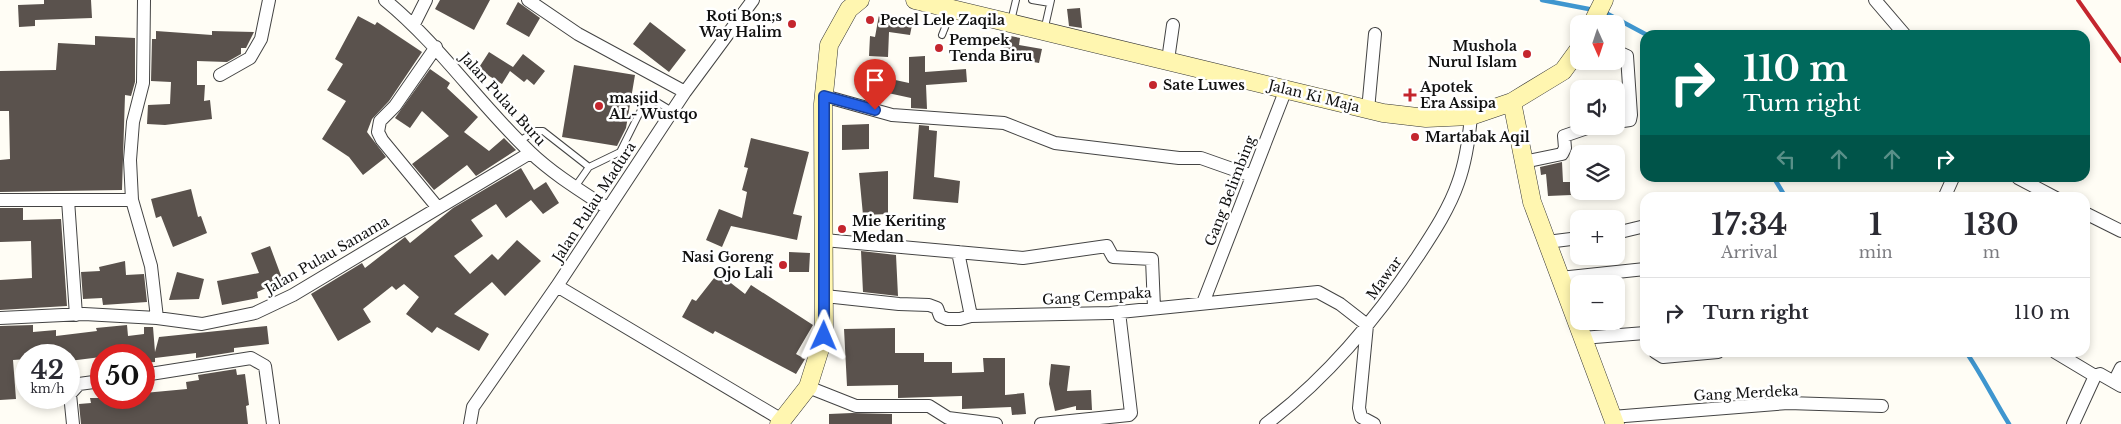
<!DOCTYPE html>
<meta charset="utf-8">
<style>
body{margin:0;font-family:"Libre Baskerville",serif;background:#f2f2f3;color:#2b2b33;height:100vh;display:flex;flex-direction:column;font-size:19px;white-space:nowrap}
*{box-sizing:border-box;margin:0}
p{font-size:16px;color:#7c7c81}
.icon{flex:none;width:28px;height:28px;fill:none;stroke:currentColor;stroke-width:2;stroke-linecap:round;stroke-linejoin:round}
.map{position:relative;flex:1;overflow:hidden}
.side{position:absolute;left:1640px;top:192px;width:450px;height:165px;display:flex;flex-direction:column;background:#fff;border-radius:15px;box-shadow:0 2px 8px #0003}
.side>*{flex:none}
.hud{position:absolute;left:1640px;top:30px;width:450px;height:152px;border-radius:15px;box-shadow:0 2px 8px #0003;background:#00695c;color:#fff;overflow:hidden}
.needle{width:32px;rotate:177deg}
.controls{position:absolute;left:1570px;top:15px;display:grid;gap:10px}
.controls a{display:grid;place-items:center;width:55px;height:55px;border-radius:10px;background:#fff;box-shadow:0 2px 8px #0003;font-size:25px}
.speed{position:absolute;left:15px;top:344px;display:flex;gap:10px;font-size:25px;font-weight:700;text-align:center}
.speed>*{display:grid;place-content:center;width:65px;height:65px;border-radius:50%;background:#fff;box-shadow:0 2px 8px #0003;line-height:1}
.speed small{font-size:12px;font-weight:400}
.speed .limit{border:8px solid #d22;background:#fff;color:#111}
.pin{position:absolute;display:grid;place-items:center;width:42px;height:42px;color:#fff;margin:-51px -21px;border-radius:50% 50% 50% 0;rotate:-45deg;box-shadow:0 0 5px #0007}
.pin .icon{rotate:45deg}
.me{position:absolute;width:55px;margin:-28px;rotate:1deg;stroke-linejoin:round;filter:drop-shadow(0 0 4px #0008)}
.turn{display:flex;align-items:center;gap:18px;height:105px;padding:0 20px;font-size:22px}
.turn .icon{width:65px;height:65px;stroke-width:2.5}
.turn b{display:block;font-size:35px;line-height:42px}
.lanes{display:flex;align-items:center;height:48px;padding:0 20px;background:#0003;justify-content:center;gap:25px;direction:ltr}
.lanes .off{opacity:.35}
.eta{display:flex;justify-content:space-evenly;align-items:center;height:85px;text-align:center}
.eta b{font-size:30px;font-weight:700;line-height:35px}
ul{padding:0;list-style:none}
li{display:flex;align-items:center;gap:15px;height:70px;padding:0 20px;border-top:1px solid #e1e1e2}
li div{flex:1}
li b{display:block;font-size:19px}
li em{font-style:normal}
.map>svg:first-child{display:block}
.lines{fill:none;stroke-linecap:round;stroke-linejoin:round}
.stream{stroke:#3f96cf;stroke-width:4.5}
.building{fill:#5a524d}
.lane-casing{stroke:#444;stroke-width:8}
.street-casing{stroke:#444;stroke-width:14}
.secondary-casing{stroke:#333;stroke-width:19}
.lane{stroke:#fff;stroke-width:6}
.street{stroke:#fff;stroke-width:12}
.secondary{stroke:#fff6b0;stroke-width:18}
.rail{stroke:#c4262e;stroke-width:4}
.route-casing{stroke:#184099;stroke-width:12}
.route{stroke:#2563eb;stroke-width:9}
.poi-dot{fill:#c4262e;stroke:#fff;stroke-width:2}
.labels{text-anchor:middle;dominant-baseline:central;stroke-width:5;stroke-linejoin:round;paint-order:stroke}
.poi-label{font-size:14px;font-weight:bold;fill:#111;stroke:#fff;text-anchor:start}
.street-label{font-size:14px;fill:#111;stroke:#fff}
</style>
<div class="map">
<svg width="2121" height="424" viewBox="0 0 2121 424">
<rect width="100%" height="100%" fill="#fffdf5"/>
<g class="lines">
<path class="stream" d="M1542 0 1594 10
M1604 12 1647 35
M1774 178 1786 198
M1966 352C1982 375 1994 400 2009 424"/>
</g>
<path class="building" d="M44 0H91L92 18 35 20V26L19 27 18 5 44 4Z
M440 0H490L474 30 435 9Z
M518 2 540 18 529 37 506 24Z
M1080 8 1082 28 1069 26 1067 9Z
M879 15 913 20 910 35 889 32 888 57 869 56 870 36 875 37Z
M358 16 375 25 377 22 422 52 389 101 372 119 367 132 386 157 363 175 349 157 322 139 346 101 327 90 343 64 335 59Z
M650 22 686 50 669 72 633 44Z
M156 31 212 35V31L254 32 246 48H241V54L227 62 197 61V85H205L204 101 210 100 212 119 165 125 147 124 148 105 170 104 171 82 151 81 152 39H156Z
M1006 35 1020 38 1019 45 1042 49 1039 63 1002 56Z
M95 36 135 38V82L131 96 125 95 122 190 0 192V160L10 159 9 111H0V71L56 70 58 43 95 45Z
M489 52 513 67 523 54 545 71 534 85 527 79 524 82 510 71 502 84 478 69Z
M925 56V72L966 69 967 82 926 85 927 109 911 108V98L865 88 868 74 909 83V57Z
M574 65 635 75 626 128 617 146 562 137Z
M430 69 450 83 447 88 478 117 464 132 489 151 504 138 516 150 476 176 467 165 434 190 412 164 449 136 422 111 410 128 395 118Z
M869 124V149L842 150V125Z
M919 125 929 126V130L937 131 934 177 960 181 958 203 913 199Z
M751 138 809 152 793 214 802 216 797 240 731 226 722 247 706 240 719 209 742 218 747 192 742 190 748 168 744 167Z
M1562 162 1563 182H1570L1571 195 1548 196 1546 174 1541 175 1540 167Z
M521 168 534 190 546 182 559 203 543 214 531 200 506 218 496 204 471 220 483 236 454 256 470 274 492 254 498 260 517 240 541 261 505 296 492 282 454 314 489 334 479 351 437 327 432 333 406 314 419 297 404 284 396 290 392 286 363 309 371 322 338 341 311 294 362 263 365 268 405 237 410 243 453 208Z
M888 171V214L863 215 859 173Z
M191 189 198 217 201 216 207 233 173 247 161 216 156 218 151 199Z
M0 208H23V220L61 219 67 306 0 310V280L32 278 31 241 0 242Z
M270 246 283 281 257 292 258 298 222 305 217 281 259 273 251 253Z
M861 251 896 255 898 296 863 292Z
M789 252 810 253 809 272H789Z
M125 261 126 275 144 274 147 302 103 305 102 298 83 299 81 272 100 271 99 267Z
M177 272 204 279 199 299 169 300Z
M718 273 745 294 751 285 813 325 796 354 805 359 796 374 715 331 713 334 682 317 692 299 696 301Z
M33 325V332L56 330V336L97 331 96 328 127 325 128 336 144 334V327H153L155 352 159 337 267 326 269 344 234 348V352L196 358V353L155 358V362L144 363V355L138 353 101 355V357L69 361V355H26V359L13 360 16 399 0 400V326Z
M895 328V353H924V362H952V373L984 372 983 358H1005V395L1024 393 1026 414 1012 415 1011 407 962 409V396L898 398V385L847 386 844 329Z
M1051 364 1070 366 1067 391 1091 390 1092 410H1076V406L1055 411 1049 384Z
M236 369 237 375 245 374 249 405 246 406 248 424H81L79 404 91 403 90 398H144V393L187 389 186 382 199 380 198 375Z
M852 413 892 414V424H829V414Z"/>
<g class="lines">
<g class="lane-casing">
<path id="lane" d="M1032 0 1050 3
M1011 21 1016 0
M1044 31 1051 0
M942 35 952 10
M519 141 536 131H543L589 167 575 187
M589 167 620 152 646 100 652 99 672 111"/>
</g>
<g class="street-casing">
<path id="street" d="M144 0 143 83 133 122 130 160 132 200 151 266 157 318
M385 0C440 45 479 104 530 152 553 174 581 191 607 208
M528 0 578 34 685 92
M1875 0 1905 35
M414 24 426 0
M436 47 395 106 380 121 378 132 382 140 438 208
M1616 51 1627 56 1631 115 1630 120 1616 122
M1168 60 1173 25
M220 75 250 58 261 39 269 0
M824 96 892 115 1004 123 1055 143 1179 158H1201L1252 176
M1368 110 1375 34
M1524 162 1562 154 1565 148 1564 136 1593 126
M2018 178 2056 198
M1944 198 1953 178
M0 200H132
M68 200 76 315
M2085 213 2121 231
M1616 233 1645 226
M824 240 1023 258 1107 246 1113 257 1152 259 1154 308
M1547 242 1579 238
M958 252 971 316
M1560 278 1645 269
M557 286 782 420
M825 296 899 304 929 305 937 308 940 316 947 319H960L971 316 1110 313 1318 292 1340 304 1367 325 1359 408 1361 417 1374 424
M1203 303 1286 89
M0 318 84 314 157 318 202 324 255 313 293 295 530 153
M1582 338 1645 333
M1655 352 1663 357 1718 352
M2055 352 2095 376
M144 375 251 358 265 366 273 424
M2095 376 2100 374 2121 386
M2114 382 2121 368
M808 387 856 406H929L948 418 996 424
M1612 417 1788 403 1882 406
M73 424 70 394 79 384 101 381
M470 424 473 407 557 286 685 92 753 0
M1041 424 1129 415 1131 413 1119 312
M1266 424C1326 379 1377 318 1418 256 1433 233 1449 209 1458 183 1466 161 1469 139 1471 116
M2073 424 2095 376"/>
</g>
<g class="secondary-casing">
<path id="secondary" d="M915 0 1383 113 1426 118 1471 116 1512 102 1563 71 1579 49
M1592 24 1604 0
M1512 102 1532 202 1615 424
M779 424 808 387 824 336 823 104 829 45 849 9 860 0"/>
</g>
<use href="#lane" class="lane"/>
<use href="#street" class="street"/>
<use href="#secondary" class="secondary"/>
<path class="rail" d="M2078 0 2121 61"/>
</g>
<g class="lines">
<g class="route-casing">
<path id="route" d="M824 336V96L875 110"/>
</g>
<use href="#route" class="route"/>
</g>
<g class="poi-dot">
<circle cx="870" cy="20" r="5"/>
<circle cx="792" cy="24" r="5"/>
<circle cx="939" cy="48" r="5"/>
<circle cx="1527" cy="54" r="5"/>
<circle cx="1153" cy="85" r="5"/>
<path d="M1407.5 87.5h5v5h5v5h-5v5h-5v-5h-5v-5h5z"/>
<circle cx="599" cy="106" r="5"/>
<circle cx="1415" cy="137" r="5"/>
<circle cx="842" cy="229" r="5"/>
<circle cx="783" cy="265" r="5"/>
</g>
<g class="labels">
<g class="poi-label">
<text x="782" y="16" text-anchor="end">Roti Bon;s<tspan x="782" dy="16">Way Halim</tspan></text>
<text x="880" y="20">Pecel Lele Zaqila</text>
<text x="949" y="40">Pempek<tspan x="949" dy="16">Tenda Biru</tspan></text>
<text x="1517" y="46" text-anchor="end">Mushola<tspan x="1517" dy="16">Nurul Islam</tspan></text>
<text x="1163" y="85">Sate Luwes</text>
<text x="1420" y="87">Apotek<tspan x="1420" dy="16">Era Assipa</tspan></text>
<text x="609" y="98">masjid<tspan x="609" dy="16">AL- Wustqo</tspan></text>
<text x="1425" y="137">Martabak Aqil</text>
<text x="852" y="221">Mie Keriting<tspan x="852" dy="16">Medan</tspan></text>
<text x="773" y="257" text-anchor="end">Nasi Goreng<tspan x="773" dy="16">Ojo Lali</tspan></text>
</g>
<g class="street-label">
<text transform="translate(1314 96) rotate(14)">Jalan Ki Maja</text>
<text transform="translate(503 99) rotate(48)">Jalan Pulau Buru</text>
<text transform="translate(1230 191) rotate(-69)">Gang Belimbing</text>
<text transform="translate(594 202) rotate(-57)">Jalan Pulau Madura</text>
<text transform="translate(327 255) rotate(-30)">Jalan Pulau Sanama</text>
<text transform="translate(1384 278) rotate(-54)">Mawar</text>
<text transform="translate(1097 296) rotate(-4)">Gang Cempaka</text>
<text transform="translate(1746 393) rotate(-3)">Gang Merdeka</text>
</g>
</g>
</svg>
<div class="controls">
<a><svg class="needle" viewBox="-14 -14 28 28"><path d="M0-13l5 13h-10z" fill="#e53935"/><path d="M0 13l5-13h-10z" fill="#7c7c81"/></svg></a>
<a><svg class="icon" aria-label="sound" viewBox="0 0 24 24"><path d="M4 9h4l5-4v14l-5-4H4zM17 9q2 3 0 6"/></svg></a>
<a><svg class="icon" aria-label="layers" viewBox="0 0 24 24"><path d="M12 4l9 5-9 5-9-5zM3 14l9 5 9-5"/></svg></a>
<a>+</a>
<a>−</a>
</div>
<div class="speed"><div>42<small>km/h</small></div><div class="limit">50</div></div>
<div class="pin" style="left:875px;top:110px;background:#d93025"><svg class="icon" aria-label="arrive" viewBox="0 0 24 24"><path d="M6 21V4h12l-3 4 3 4H6"/></svg></div>
<svg class="me" style="left:824px;top:336px" viewBox="-20 -20 40 40"><path d="M0-17L14 15 0 8-14 15z" fill="#2563eb" stroke="#fff" stroke-width="4"/></svg>
<div class="hud">
<div class="turn"><svg class="icon" aria-label="right" viewBox="0 0 24 24"><path d="M7 20v-9h11M14 6l5 5-5 5"/></svg><div><b>110 m</b>Turn right</div></div>
<div class="lanes"><svg class="icon off" aria-label="left" viewBox="0 0 24 24"><path d="M17 20v-9H6M10 6l-5 5 5 5"/></svg><svg class="icon off" aria-label="ahead" viewBox="0 0 24 24"><path d="M12 20V5M6 11l6-6 6 6"/></svg><svg class="icon off" aria-label="ahead" viewBox="0 0 24 24"><path d="M12 20V5M6 11l6-6 6 6"/></svg><svg class="icon" aria-label="right" viewBox="0 0 24 24"><path d="M7 20v-9h11M14 6l5 5-5 5"/></svg></div>
</div>
<section class="side">
<div class="eta">
<div><b>17:34</b><p>Arrival</p></div>
<div><b>1</b><p>min</p></div>
<div><b>130</b><p>m</p></div>
</div>
<ul>
<li><svg class="icon" aria-label="right" viewBox="0 0 24 24"><path d="M7 20v-9h11M14 6l5 5-5 5"/></svg><div><b>Turn right</b></div><em>110 m</em></li>
</ul>
</section>
</div>
